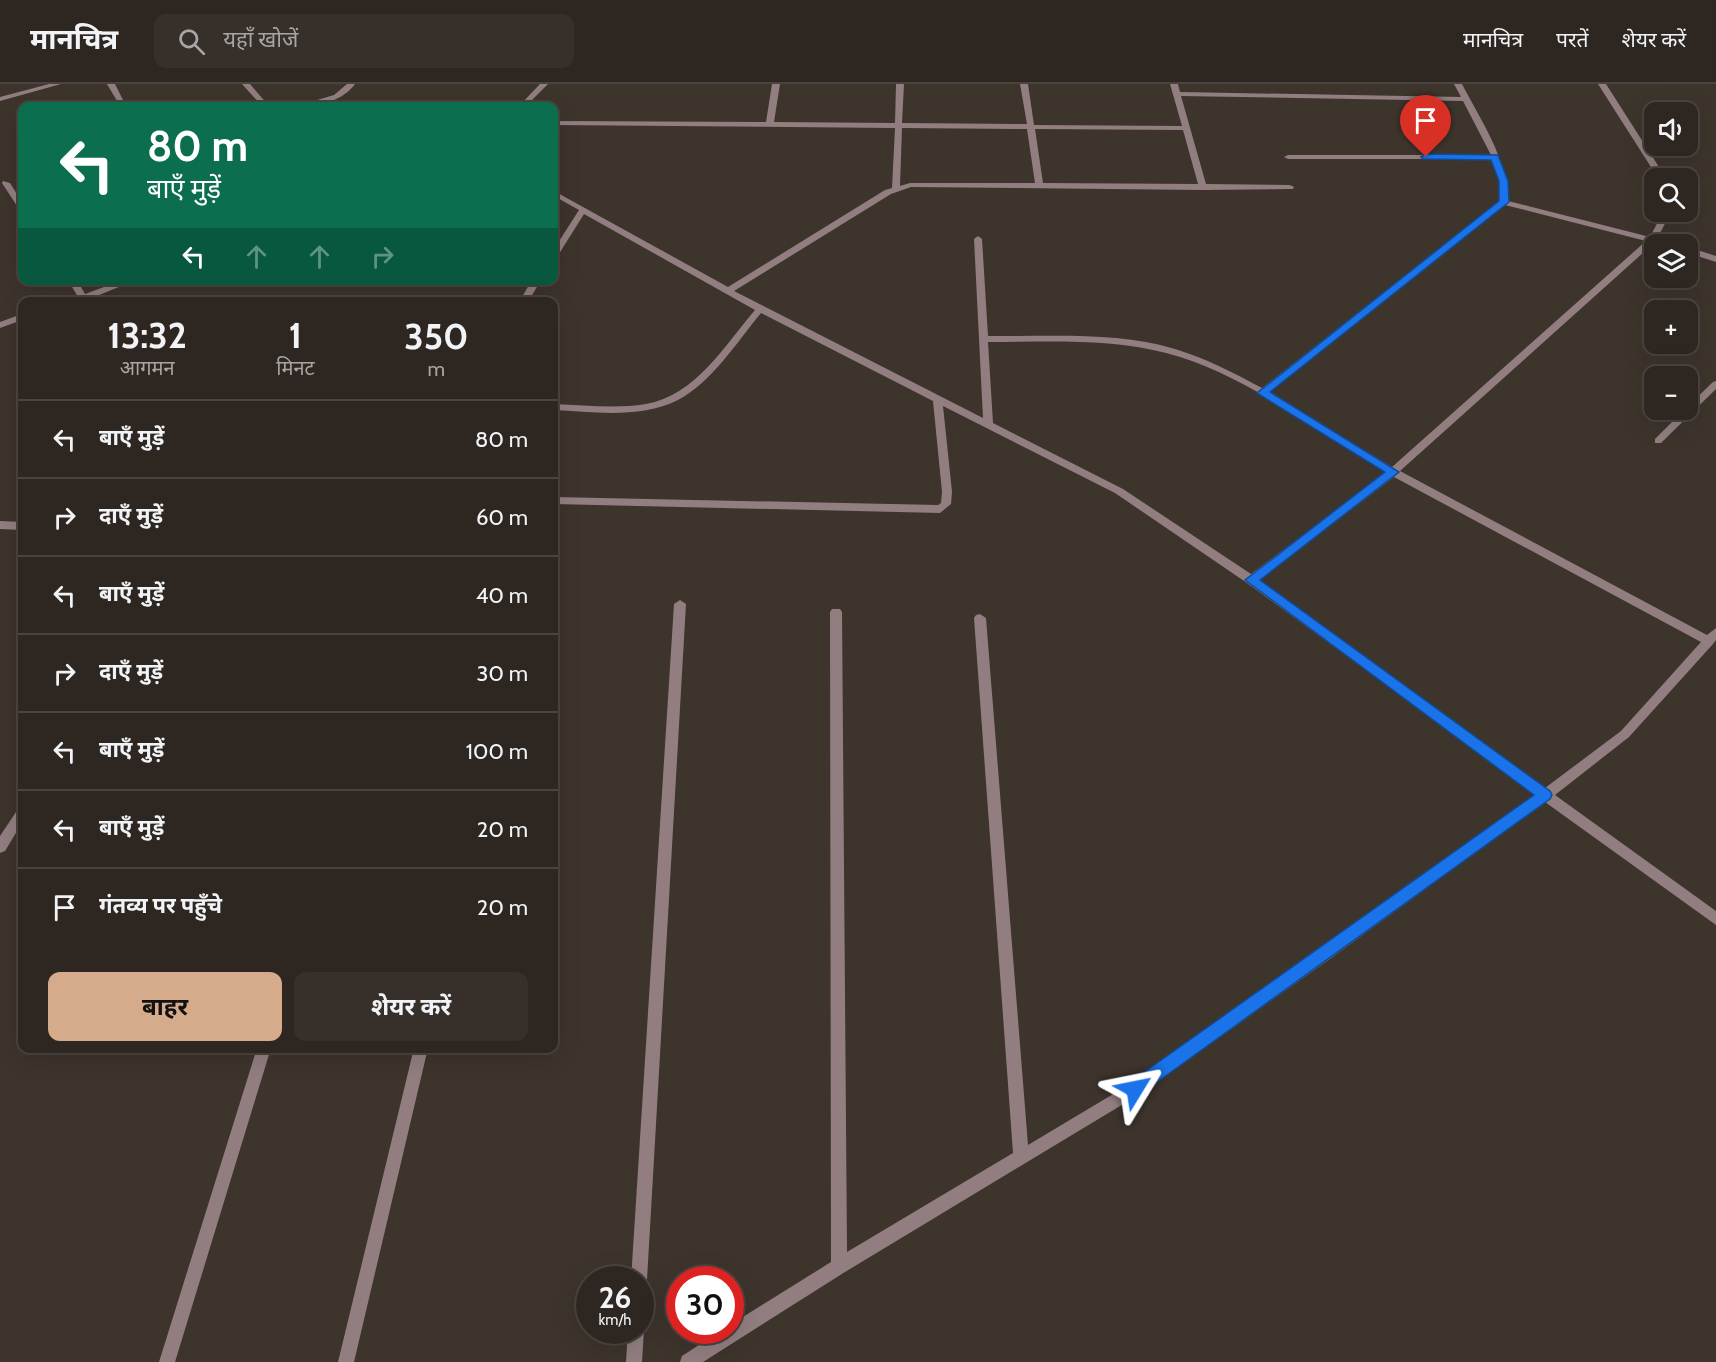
<!DOCTYPE html>
<html lang="hi">
<meta charset="utf-8">
<style>
body{margin:0;font-family:Cabin,"Noto Sans Devanagari",sans-serif;background:#362f2a;color:#f1f3f6;height:100vh;display:flex;flex-direction:column;font-size:22px;white-space:nowrap}
*{box-sizing:border-box;margin:0}
p{font-size:20px;color:#a7a5a5}
.icon{flex:none;width:33px;height:33px;fill:none;stroke:currentColor;stroke-width:2;stroke-linecap:round;stroke-linejoin:round}
.map{position:relative;flex:1;overflow:hidden}
.sheet{position:absolute;left:18px;top:213px;width:540px;height:756px;display:flex;flex-direction:column;background:#2e2721;border-radius:12px;box-shadow:0 6px 24px #0002,0 0 0 2px #49443f}
.sheet>*{flex:none}
.top-card{position:absolute;left:18px;top:18px;width:540px;height:183px;border-radius:12px;box-shadow:0 6px 24px #0002,0 0 0 2px #49443f;background:#0b6e4f;color:#fff;overflow:hidden}
.controls{position:absolute;left:1644px;top:18px;display:grid;gap:12px}
.controls a{display:grid;place-items:center;width:54px;height:54px;border-radius:12px;background:#2e2721;box-shadow:0 6px 24px #0002,0 0 0 2px #49443f;font-size:30px}
.speed{position:absolute;left:576px;top:1182px;display:flex;gap:12px;font-size:30px;font-weight:700;text-align:center}
.speed>*{display:grid;place-content:center;width:78px;height:78px;border-radius:50%;background:#2e2721;box-shadow:0 6px 24px #0002,0 0 0 2px #49443f;line-height:1}
.speed small{font-size:15px;font-weight:400}
.speed .limit{border:9px solid #d22;background:#fff;color:#111}
.pin{position:absolute;display:grid;place-items:center;width:51px;height:51px;color:#fff;margin:-62px -26px;border-radius:50% 50% 50% 0;rotate:-45deg;box-shadow:0 0 6px #0007}
.pin .icon{rotate:45deg}
.me{position:absolute;width:66px;margin:-33px;rotate:55deg;stroke-linejoin:round;filter:drop-shadow(0 0 4px #0008)}
.turn{display:flex;align-items:center;gap:21px;height:126px;padding:0 30px;font-size:27px}
.turn .icon{width:78px;height:78px;stroke-width:2.5}
.turn b{display:block;font-size:42px;line-height:51px}
.lanes{display:flex;align-items:center;height:57px;padding:0 30px;background:#0003;justify-content:center;gap:30px;direction:ltr}
.lanes .off{opacity:.35}
.eta{display:flex;justify-content:space-evenly;align-items:center;height:102px;text-align:center}
.eta b{font-size:36px;font-weight:700;line-height:42px}
.primary-button{display:flex;gap:12px;margin-top:auto;padding:12px 30px}
.primary-button a{flex:1;height:69px;border-radius:12px;background:#d6ab8b;color:#111;font-size:24px;font-weight:700;line-height:69px;text-align:center}
.primary-button a+a{background:#362f2a;color:#f1f3f6}
ul{padding:0;list-style:none}
li{display:flex;align-items:center;gap:18px;height:78px;padding:0 30px;border-top:2px solid #49443f}
li div{flex:1}
li b{display:block;font-size:22px}
li em{font-style:normal}
header{display:flex;align-items:center;gap:36px;box-sizing:border-box;height:84px;padding:0 30px;background:#2e2721;border-bottom:2px solid #49443f}
header strong{font-size:28px}
nav{display:flex;gap:33px;margin-inline-start:auto;font-size:21px}
.search{width:420px;height:54px;background:#362f2a;display:flex;align-items:center;gap:15px;box-sizing:border-box;padding:0 21px;border-radius:12px;color:#a7a5a5;font-size:22px}
.map>svg:first-child{display:block}
.lines{fill:none;stroke-linecap:round;stroke-linejoin:round}
.street{fill:#927e80;fill-rule:evenodd}
.route{fill:#1a73e8;stroke:#114b97;stroke-width:1.5}
</style>
<header>
<strong>मानचित्र</strong>
<div class="search"><svg class="icon" aria-label="search" viewBox="0 0 24 24"><circle cx="10" cy="10" r="6"/><path d="M15 15l6 6"/></svg>यहाँ खोजें</div>
<nav><a>मानचित्र</a><a>परतें</a><a>शेयर करें</a></nav>
</header>
<div class="map">
<svg width="1716" height="1278" viewBox="0 0 1716 1278">
<rect width="100%" height="100%" fill="#3d342c"/>
<g class="lines">
<path class="street" d="M49 0H61L0 17V13Z
M107 0H115L126 22H120Z
M242 0H250L269 22H262Z
M347 0H355C343 17 316 24 297 22L334 11Z
M540 0H548L526 22H519Z
M772 0H780L774 38 895 39 896 0H904L902 39 1027 40 1020 0H1028L1034 41 1182 42 1170 0H1178L1180 8 1461 13 1454 0H1462C1481 37 1507 73 1508 117L1650 153 1663 128H1671L1657 155 1671 158 1672 160 1654 159 1400 387 1707 551 1716 544V556L1713 560 1629 653 1555 711 1716 827V841L1545 718 1327 877 1140 1010 845 1188 703 1278H680L682 1272 722 1246H730V1241L831 1178 830 528 832 525H840L842 528 847 1168 1013 1069 974 534 976 531 980 530 986 534 1028 1061 1130 1000 1317 869 1536 711 1247 499 1115 409 943 322 952 408 951 420 940 429 554 420V413L938 421 941 419 942 408 933 317 761 229C737 258 712 298 678 316 641 335 593 328 554 326V320C584 321 616 325 646 320 695 312 725 261 755 226L584 130 557 173H554V165L579 126 554 112V107L728 203 885 106 892 104 895 44 554 41V37L766 38ZM1181 12 1463 17 1491 71H1288L1284 73 1288 75H1493L1500 103V117L1262 304C1234 289 1205 274 1175 265 1115 247 1049 253 988 252L982 155 978 152 974 155 983 334 734 207 891 110 911 103 1203 106 1293 105 1294 103 1290 101 1206 100ZM902 44 1027 45 1035 99H910L900 102ZM1035 45 1183 46 1198 100 1043 99ZM1505 121 1646 157 1392 383 1269 308ZM988 258C1047 258 1108 254 1166 269 1242 288 1318 348 1386 388L1251 490 1123 405 993 339ZM1394 393 1701 558 1621 647 1545 704 1259 496Z
M1598 0H1606L1666 94H1658Z
M3 97 10 99 22 118V125H19L2 99Z
M1688 163 1716 172V178L1688 169Z
M68 196H77L85 210 123 196H136L82 218H68L78 213Z
M532 196H541L528 218H519Z
M22 230V236L0 244V238Z
M1716 297V305L1661 359H1655V355L1684 326H1688V322L1713 298Z
M0 437 22 438V446L0 445Z
M680 516 686 520 647 1196 645 1202 640 1203V1196H631L674 520Z
M22 724V739L5 767 0 769V752L18 725Z
M257 964H271L175 1278H159Z
M414 964H428L354 1278H338Z
M640 1240 644 1246 642 1278H626L628 1246H640Z"/>
</g>
<path class="route" d="M1426 70 1498 71 1508 97 1509 118 1270 308 1399 388 1260 496 1550 707 1552 711 1550 715 1135 1014 1129 1011 1127 1005 1129 999 1534 711 1245 496 1385 388 1257 309 1499 117V97L1491 76 1423 75 1421 73Z"/>
</svg>
<div class="controls">
<a><svg class="icon" aria-label="sound" viewBox="0 0 24 24"><path d="M4 9h4l5-4v14l-5-4H4zM17 9q2 3 0 6"/></svg></a>
<a><svg class="icon" aria-label="search" viewBox="0 0 24 24"><circle cx="10" cy="10" r="6"/><path d="M15 15l6 6"/></svg></a>
<a><svg class="icon" aria-label="layers" viewBox="0 0 24 24"><path d="M12 4l9 5-9 5-9-5zM3 14l9 5 9-5"/></svg></a>
<a>+</a>
<a>−</a>
</div>
<div class="speed"><div>26<small>km/h</small></div><div class="limit">30</div></div>
<div class="pin" style="left:1426px;top:73px;background:#d93025"><svg class="icon" aria-label="arrive" viewBox="0 0 24 24"><path d="M6 21V4h12l-3 4 3 4H6"/></svg></div>
<svg class="me" style="left:1135px;top:1005px" viewBox="-20 -20 40 40"><path d="M0-17L14 15 0 8-14 15z" fill="#1a73e8" stroke="#fff" stroke-width="4"/></svg>
<div class="top-card">
<div class="turn"><svg class="icon" aria-label="left" viewBox="0 0 24 24"><path d="M17 20v-9H6M10 6l-5 5 5 5"/></svg><div><b>80 m</b>बाएँ मुड़ें</div></div>
<div class="lanes"><svg class="icon" aria-label="left" viewBox="0 0 24 24"><path d="M17 20v-9H6M10 6l-5 5 5 5"/></svg><svg class="icon off" aria-label="ahead" viewBox="0 0 24 24"><path d="M12 20V5M6 11l6-6 6 6"/></svg><svg class="icon off" aria-label="ahead" viewBox="0 0 24 24"><path d="M12 20V5M6 11l6-6 6 6"/></svg><svg class="icon off" aria-label="right" viewBox="0 0 24 24"><path d="M7 20v-9h11M14 6l5 5-5 5"/></svg></div>
</div>
<section class="sheet">
<div class="eta">
<div><b>13:32</b><p>आगमन</p></div>
<div><b>1</b><p>मिनट</p></div>
<div><b>350</b><p>m</p></div>
</div>
<ul>
<li><svg class="icon" aria-label="left" viewBox="0 0 24 24"><path d="M17 20v-9H6M10 6l-5 5 5 5"/></svg><div><b>बाएँ मुड़ें</b></div><em>80 m</em></li>
<li><svg class="icon" aria-label="right" viewBox="0 0 24 24"><path d="M7 20v-9h11M14 6l5 5-5 5"/></svg><div><b>दाएँ मुड़ें</b></div><em>60 m</em></li>
<li><svg class="icon" aria-label="left" viewBox="0 0 24 24"><path d="M17 20v-9H6M10 6l-5 5 5 5"/></svg><div><b>बाएँ मुड़ें</b></div><em>40 m</em></li>
<li><svg class="icon" aria-label="right" viewBox="0 0 24 24"><path d="M7 20v-9h11M14 6l5 5-5 5"/></svg><div><b>दाएँ मुड़ें</b></div><em>30 m</em></li>
<li><svg class="icon" aria-label="left" viewBox="0 0 24 24"><path d="M17 20v-9H6M10 6l-5 5 5 5"/></svg><div><b>बाएँ मुड़ें</b></div><em>100 m</em></li>
<li><svg class="icon" aria-label="left" viewBox="0 0 24 24"><path d="M17 20v-9H6M10 6l-5 5 5 5"/></svg><div><b>बाएँ मुड़ें</b></div><em>20 m</em></li>
<li><svg class="icon" aria-label="arrive" viewBox="0 0 24 24"><path d="M6 21V4h12l-3 4 3 4H6"/></svg><div><b>गंतव्य पर पहुँचे</b></div><em>20 m</em></li>
</ul>
<div class="primary-button"><a>बाहर</a><a>शेयर करें</a></div>
</section>
</div>
